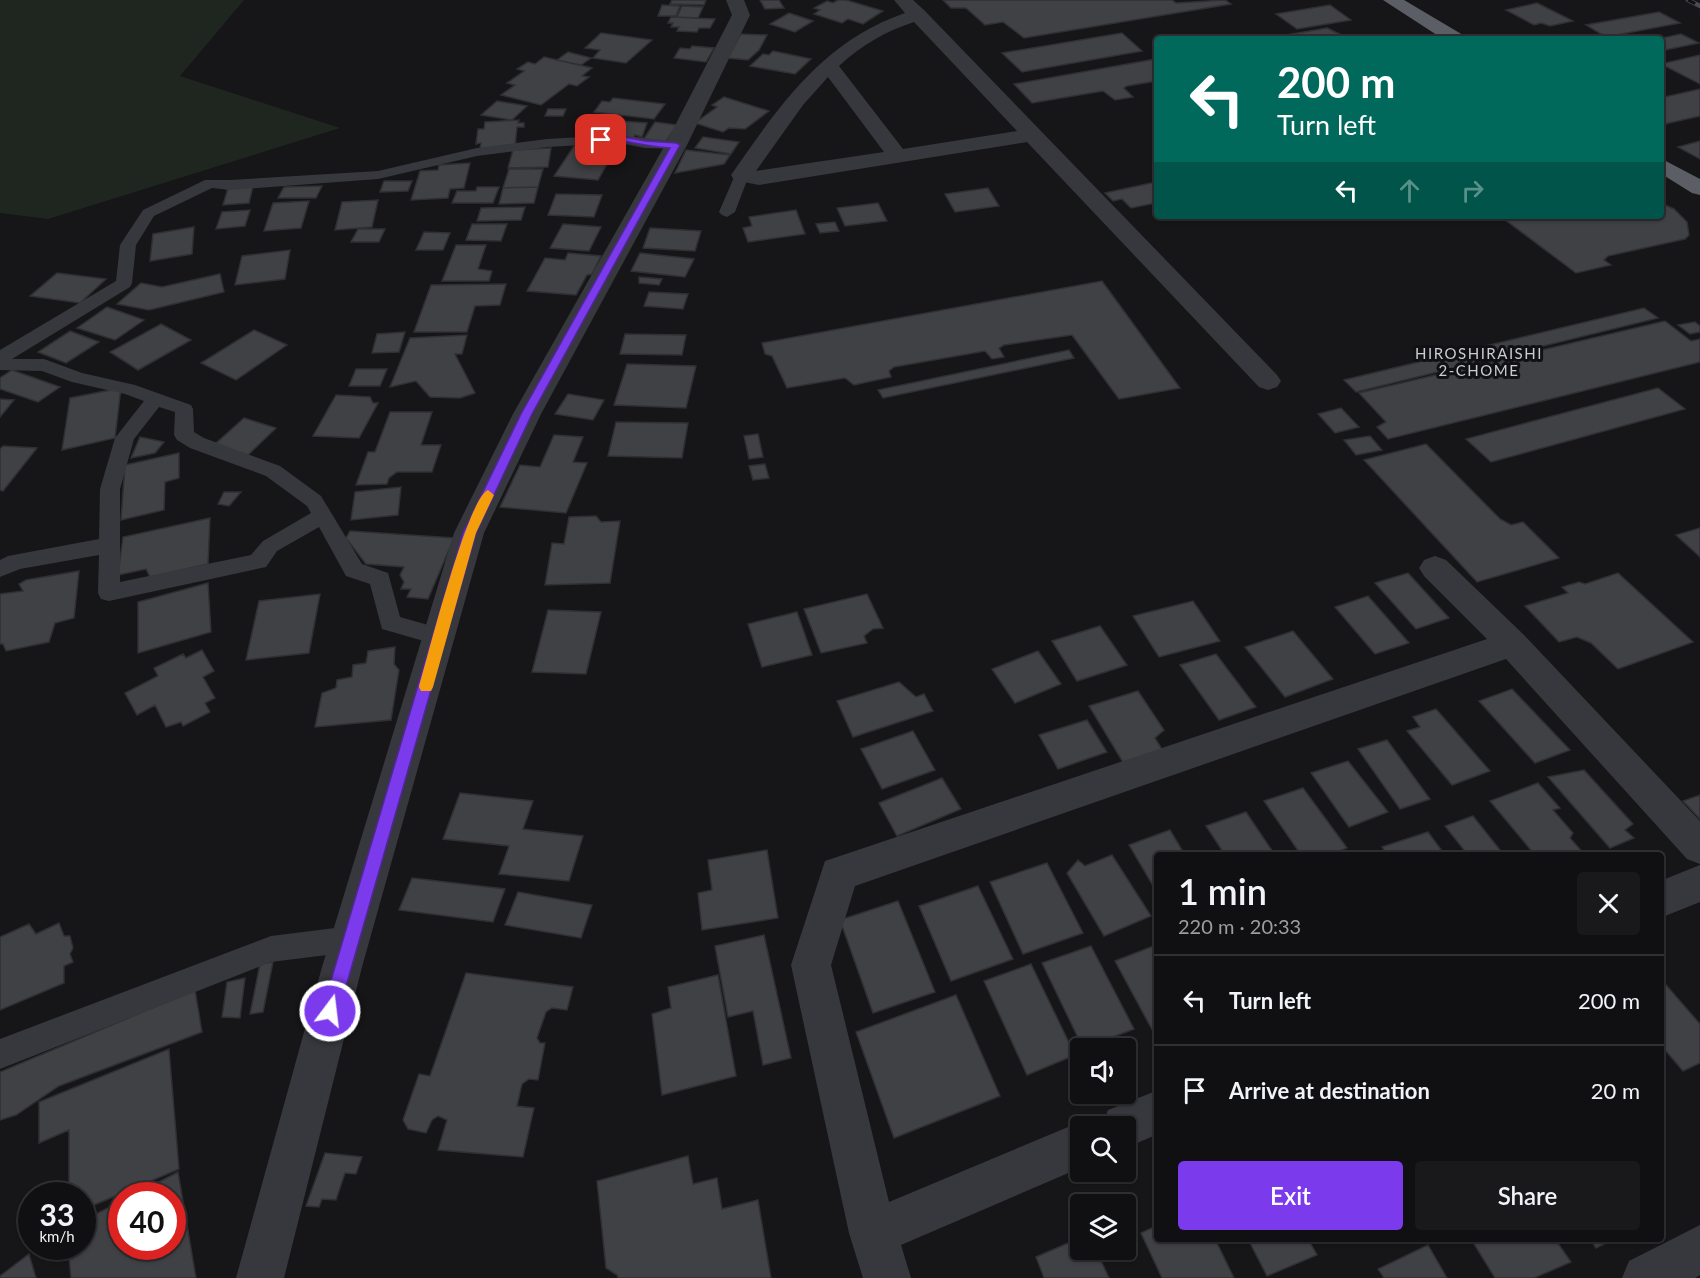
<!DOCTYPE html>
<meta charset="utf-8">
<style>
body{margin:0;font-family:Lato,sans-serif;background:#19191b;color:#f1f3f6;height:100vh;display:flex;flex-direction:column;font-size:22px;white-space:nowrap}
*{box-sizing:border-box;margin:0}
p{font-size:20px;color:#9c9d9f}
.icon{flex:none;width:33px;height:33px;fill:none;stroke:currentColor;stroke-width:2;stroke-linecap:round;stroke-linejoin:round}
.map{position:relative;flex:1;overflow:hidden}
.side{position:absolute;left:1154px;top:852px;width:510px;height:390px;display:flex;flex-direction:column;background:#101012;border-radius:6px;box-shadow:0 2px 4px #0004,0 0 0 2px #303032}
.side>*{flex:none}
.hud{position:absolute;left:1154px;top:36px;width:510px;height:183px;border-radius:6px;box-shadow:0 2px 4px #0004,0 0 0 2px #303032;background:#00695c;color:#fff;overflow:hidden}
.fabs{position:absolute;left:1070px;top:1038px;display:grid;gap:12px}
.fabs a{display:grid;place-items:center;width:66px;height:66px;border-radius:6px;background:#101012;box-shadow:0 2px 4px #0004,0 0 0 2px #303032;font-size:30px}
.speed{position:absolute;left:18px;top:1182px;display:flex;gap:12px;font-size:30px;font-weight:700;text-align:center}
.speed>*{display:grid;place-content:center;width:78px;height:78px;border-radius:50%;background:#101012;box-shadow:0 2px 4px #0004,0 0 0 2px #303032;line-height:1}
.speed small{font-size:15px;font-weight:400}
.speed .limit{border:9px solid #d22;background:#fff;color:#111}
.pin{position:absolute;display:grid;place-items:center;width:51px;height:51px;color:#fff;margin:-26px;border-radius:12px;box-shadow:0 3px 9px #0006}
.me{position:absolute;width:66px;margin:-33px;rotate:15deg;stroke-linejoin:round;filter:drop-shadow(0 0 4px #0008)}
.turn{display:flex;align-items:center;gap:21px;height:126px;padding:0 24px;font-size:27px}
.turn .icon{width:78px;height:78px;stroke-width:2.5}
.turn b{display:block;font-size:42px;line-height:51px}
.lanes{display:flex;align-items:center;height:57px;padding:0 24px;background:#0003;justify-content:center;gap:30px;direction:ltr}
.lanes .off{opacity:.35}
.round{display:grid;place-items:center;flex:none;width:63px;height:63px;border-radius:6px;background:#19191b}
.headline{display:flex;align-items:center;justify-content:space-between;height:102px;padding:0 24px}
h1{font-size:36px;font-weight:600;line-height:45px}
.primary-button{display:flex;gap:12px;margin-top:auto;padding:12px 24px}
.primary-button a{flex:1;height:69px;border-radius:6px;background:#7c3aed;color:#fff;font-size:24px;font-weight:600;line-height:69px;text-align:center}
.primary-button a+a{background:#19191b;color:#f1f3f6}
ul{padding:0;list-style:none}
li{display:flex;align-items:center;gap:18px;height:90px;padding:0 24px;border-top:2px solid #303032}
li div{flex:1}
li b{display:block;font-size:22px}
li em{font-style:normal}
.map>svg:first-child{display:block}
.green{fill:#1e261f}
.building{fill:#404145;stroke:#303034;stroke-width:1.5}
.lines{fill:none;stroke-linecap:round;stroke-linejoin:round}
.service{fill:#37383d;fill-rule:evenodd}
.minor{fill:#37383d;fill-rule:evenodd}
.tertiary{fill:#37383d;fill-rule:evenodd}
.trunk{fill:#5b5e65;fill-rule:evenodd}
.rail-casing{stroke:#4a4c52;stroke-width:4.5}
.rail{stroke:#111113;stroke-width:3;stroke-dasharray:8;stroke-linecap:butt}
.route{fill:#7c3aed;stroke:#51269a;stroke-width:1.5}
.slow{fill:#f59e0b}
.labels{text-anchor:middle;dominant-baseline:central;stroke-width:6;stroke-linejoin:round;paint-order:stroke}
.far-neighbourhood-label{font-size:15px;letter-spacing:1.5px;fill:#c9ccd4;stroke:#111113}
</style>
<div class="map">
<svg width="1700" height="1278" viewBox="0 0 1700 1278">
<rect width="100%" height="100%" fill="#161618"/>
<path class="green" d="M0 0H244L180 76 340 128 48 219 0 213Z"/>
<path class="building" d="M672 0H706L704 5 670 4Z
M760 0H779L784 8 765 9Z
M838 0H846L883 11 863 24 848 19 842 23 814 14 820 10 814 8 827 1 833 3Z
M943 0H1172L1176 3 1225 0 1231 4 1024 38 1003 22 985 25 966 8H951Z
M1537 3 1573 21 1550 26 1541 23 1534 25 1506 10Z
M662 5 680 6 676 16H658Z
M1330 5 1351 20 1297 29 1276 14Z
M682 6 703 7 698 18 677 17Z
M1659 12 1680 23 1606 37 1586 25Z
M789 13 813 21 795 32 770 24Z
M671 17 715 19 710 28H699L697 32 677 31 679 27H671L673 23H668Z
M1327 28 1348 38 1263 39Z
M601 33 652 40 626 63 593 58 600 50 585 48Z
M1122 33 1142 51 1022 72 1002 53Z
M741 34 767 35 759 50 748 60 728 58Z
M1681 34 1699 43 1660 51V39H1658Z
M692 46 714 48 706 62 674 58 680 48 690 49Z
M773 51 811 59 795 74 750 66 763 54 769 55Z
M568 52 591 58 581 65 557 60Z
M1700 55V84L1661 64Z
M544 57 592 68 582 76 589 77 577 86 569 84 541 105 501 95 515 85 507 83 524 71 517 69 528 62 535 64Z
M1156 59V81L1127 86 1124 88 1133 97 1115 100 1103 91 1032 103 1014 84Z
M1700 89V116L1660 125V98Z
M724 97 769 111 745 129 729 128 723 132 695 123 717 107 712 105Z
M613 98 665 104 654 119 594 112 602 101 610 102Z
M497 101 527 106 512 120 481 115Z
M548 109H566L563 116H545Z
M596 116 618 118 619 121 647 123 642 137 635 135 633 139 590 136V129L585 126Z
M519 120 518 123H524V127H517L515 147 480 149 481 143 476 144 478 129H484L485 122Z
M655 122 677 125 665 143 643 140Z
M703 137 739 142 731 154 695 148Z
M1700 141V159L1678 147Z
M574 146 616 149 598 180 554 176Z
M551 148 548 167 508 168 513 150Z
M686 150 730 155 724 164 675 173Z
M470 163 464 188 450 189 448 198 411 200 420 171 438 170 439 165Z
M509 169H543L538 187 503 188Z
M384 181H412L408 191 380 192Z
M1156 182V203L1131 208 1122 199 1113 201 1105 193Z
M253 186 249 203 223 205 228 188Z
M322 186 316 198H278L284 187Z
M477 187H499L493 203H452L457 191H476Z
M538 187 534 203 499 204 503 188Z
M988 188 999 206 955 212 945 194Z
M556 194 602 195 594 217 548 215Z
M378 200 372 227 335 230 342 202Z
M309 201 301 228 264 231 273 203Z
M878 203 887 221 845 226 837 208Z
M1660 203 1674 209 1687 222 1689 235 1685 239 1608 256 1604 260 1611 265 1576 273 1500 216H1660Z
M525 207 521 220 477 221 481 208Z
M250 210 245 226 216 229 222 212Z
M796 210 805 234 748 242 743 228 752 226 749 217Z
M835 222 839 231 820 233 816 224Z
M472 224H507L501 241 466 240Z
M563 224 601 227 589 251 550 248Z
M194 227 192 254 150 261 153 234Z
M650 228 701 231 695 251 643 248Z
M358 229H385L379 242H351Z
M424 232 450 233 443 250H416Z
M456 245H486L478 269 492 271 489 281H442Z
M290 250 285 279 235 285 242 256Z
M568 253 601 256 592 274 587 275 576 295 527 291 545 258 565 260Z
M640 253 694 259 685 277 631 271Z
M57 273 106 279 80 303 30 296Z
M220 274 224 292 149 310 117 304 141 283 162 287Z
M639 277 662 279 659 285 639 283Z
M1102 281 1180 388 1119 399 1072 335 1004 345 999 348 1004 357 992 359 985 351 894 367 889 371 891 377 854 385 845 378 787 388 772 356 765 354 762 343Z
M506 284 500 305 475 306 467 332H414L431 285Z
M649 292 688 294 683 309 644 306Z
M107 307 144 320 115 340 77 328Z
M1644 308 1658 318 1356 392 1344 380Z
M1665 321 1691 341 1700 339V362L1388 439 1377 427 1386 422 1359 393Z
M1695 322 1700 326V332L1690 334 1678 325Z
M161 324 191 340 138 370 110 352Z
M254 330 287 345 236 380 201 363Z
M70 331 99 342 66 363 38 352Z
M405 332 399 352 372 353 377 334Z
M625 334 686 335 682 355 620 354Z
M467 335 462 354H455L475 393 460 398 430 397 416 381 390 387 410 338Z
M1069 350 1074 358 883 398 878 390Z
M627 364 696 366 686 408 614 405Z
M356 369H387L380 386H349Z
M12 370 60 387 38 402 0 389V378Z
M121 388 115 438 62 450 70 398Z
M1658 388 1685 409 1491 462 1466 439Z
M568 394 604 400 593 420 555 414Z
M336 395 370 397 373 403H378L359 438 313 436Z
M0 399 14 400 0 417Z
M1341 408 1359 427 1335 433 1318 414Z
M390 412H432L421 445H441L432 472H397L389 478 387 484 356 485 368 452H375Z
M244 418 276 428 248 455 214 445Z
M616 422 688 423 682 458 608 456Z
M758 434 763 457 749 459 744 436Z
M554 435 583 437 573 462 587 463 566 513 500 507 520 465 540 467Z
M1370 436 1382 450 1356 455 1344 440Z
M140 437 164 442 155 453 131 458Z
M1426 444 1500 519 1511 525 1523 522 1559 558 1477 582 1364 460Z
M3 446 37 448 3 491 0 490V449Z
M179 453V478L165 482 164 510 121 520 125 465Z
M765 464 769 478 753 480 749 466Z
M401 487 398 515 351 520 355 492Z
M224 492H241L229 506 218 504Z
M596 516 601 522 620 521 610 583 545 585 552 543 564 544 569 517Z
M210 518 208 564 150 577 146 569 118 575 123 537Z
M1700 528V557L1676 535Z
M350 531 454 538 428 599 407 597 411 589H401L404 582 400 575 404 567 366 564 346 538Z
M79 571 74 618 55 623 49 642 6 651 3 644H0V594L23 591 19 584 26 580Z
M1408 573 1449 618 1416 629 1375 583Z
M1618 573 1693 642 1618 669 1591 643 1577 637 1559 642 1525 606 1568 593 1562 587 1579 582 1585 584Z
M208 583 211 632 138 653V602Z
M320 594 309 653 246 660 259 601Z
M867 594 883 628 873 629 864 636 867 643 821 653 804 609Z
M1368 596 1409 643 1375 654 1335 607Z
M1193 601 1220 641 1159 657 1133 616Z
M548 610 601 612 586 674 532 672Z
M797 612 812 655 762 667 748 624Z
M1100 626 1127 665 1077 681 1052 641Z
M1293 631 1333 679 1285 697 1245 647Z
M395 647 394 664 399 670 391 720 315 727 322 693 336 688 337 680 352 677 353 665 366 663 368 651Z
M202 650 214 671 203 677 215 698 205 703 210 712 183 726 181 722 166 727 155 705 137 715 125 693 158 676 154 668 183 654 186 658Z
M1038 651 1061 684 1015 703 992 669Z
M1216 654 1256 707 1219 720 1180 665Z
M899 682 916 697 924 694 933 711 853 737 837 701Z
M1512 689 1570 750 1535 763 1479 701Z
M1138 691 1164 730 1155 738 1163 751 1124 764 1089 706Z
M1436 709 1490 771 1452 785 1407 731 1420 727 1413 717Z
M1087 720 1107 752 1058 769 1039 735Z
M913 731 935 770 882 789 861 749Z
M1387 740 1430 799 1400 809 1358 749Z
M1348 761 1388 812 1349 827 1311 773Z
M1584 770 1633 824 1625 830 1634 838 1610 848 1548 777Z
M942 778 961 809 897 836 879 803Z
M1538 783 1560 808 1553 810 1573 833 1570 838 1585 855H1535L1490 801Z
M1303 788 1347 848 1329 855H1301L1264 801Z
M460 793 533 801 523 829 583 836 569 881 499 874 509 846 443 839Z
M1700 795V819L1683 801Z
M1246 812 1275 855H1225L1206 826Z
M1473 816 1504 855H1468L1445 826Z
M1170 830 1185 855H1156V891L1129 845Z
M1428 832 1445 855H1387L1382 847Z
M767 850 778 918 702 930 698 893 712 890 708 860Z
M1112 855 1151 916 1104 936 1067 873 1078 860 1085 866Z
M1047 863 1083 933 1023 954 990 882Z
M412 878 505 889 493 922 399 910Z
M978 886 1013 959 951 981 919 906Z
M518 892 592 905 581 938 505 925Z
M898 901 935 992 873 1013 840 920Z
M59 923 64 936H70L73 948 70 954 73 962 64 966V983L0 1010V937L29 924 36 934Z
M764 935 791 1058 763 1065 753 1011 728 1017 715 946Z
M1156 945V1037L1115 961Z
M1091 946 1134 1029 1083 1048 1042 963Z
M273 962 263 1012 250 1014 260 964Z
M1031 964 1075 1055 1027 1075 984 981Z
M466 973 573 987 567 1010 552 1008 546 1012 537 1038 540 1043H545L538 1080 529 1079 522 1084 517 1106 534 1108 523 1157 438 1150 447 1120 438 1116 432 1120 426 1133 408 1129 403 1120 419 1074 430 1076Z
M718 975 736 1076 662 1095 652 1014 671 1008 668 987Z
M245 978 240 1018 222 1017 227 982Z
M1660 978 1700 1024V1063L1683 1071 1660 1044Z
M195 990 202 1032 59 1086 16 1115 0 1120V1072Z
M956 995 1000 1096 894 1138 856 1032Z
M169 1049 179 1169 82 1210V1196H69V1130L39 1143V1102Z
M325 1153 362 1157 356 1174 345 1173 336 1200 322 1199 319 1207 306 1206Z
M688 1156 693 1184 717 1178 722 1209 758 1200 771 1278H618L617 1275 606 1268 597 1181Z
M178 1172 196 1278H71L68 1246H82V1221L122 1201V1246H172V1196H132Z
M1156 1226V1239H1215L1234 1278H1162L1141 1233Z
M1080 1238V1250H1096L1109 1278H1044L1036 1257Z
M1248 1239H1308L1317 1255 1267 1276Z
M1471 1239H1555L1571 1262 1534 1278H1495Z
M1590 1239H1614L1596 1248Z
M1428 1245 1447 1278H1384L1378 1269Z
M29 1254 36 1278H0V1276Z"/>
<g class="lines">
<path class="service" d="M619 135C631 137 678 140 683 145L676 149 645 148 619 143 547 147 477 156 378 179 230 190 212 188 154 216 136 245 132 283 130 287 12 359H44L82 373 135 385 191 405 193 409 194 432 204 438 280 466 321 496 362 564 388 573 400 617 449 631 452 637 449 643 441 646 382 629 370 584 346 576 319 527 277 551 266 567 109 601 101 599 98 593 99 555 20 569 0 577V560L8 556 99 539 100 489 115 438 144 401 125 394 72 382 42 371 0 370V350L116 281 120 245 143 210 205 180H230L378 171 477 148 547 139ZM159 407 175 412 174 435 177 440 190 448 266 476 307 506 311 513 263 541 251 555 120 582V489L134 439Z
M742 171 749 175 735 212 727 217 722 215 719 212 735 175Z
M351 926 361 930 365 939 361 948 351 952 271 962 0 1069V1039L271 936Z"/>
<path class="minor" d="M894 0H913L924 10 1277 375 1281 381 1277 387 1268 390 1259 387 1027 142 759 185 734 180 731 175C779 106 823 41 905 13ZM914 22 1017 131 903 149 839 66C860 46 886 31 914 22ZM828 77 884 152 756 171 803 105Z
M1435 556 1446 560 1524 635 1700 821V864L1687 859 1506 659 855 886 831 965 889 1202 1080 1122 1090 1126H1080V1168L901 1245 911 1278H863L849 1233 791 965 825 861 1487 639 1424 576 1419 568 1424 560Z
M1700 865V902L1660 918V881Z
M1156 1091V1135L1125 1148V1126H1102L1108 1110Z
M1700 1225V1275L1695 1278H1622L1629 1261Z"/>
<path class="tertiary" d="M726 0H744L750 15 687 145 541 414 484 533 362 967 284 1278H236L322 967 454 533 513 414 665 145 732 15Z"/>
<path class="trunk" d="M1383 0H1404L1463 35 1465 39H1443Z
M1660 158 1700 179V195L1692 193 1660 173Z"/>
<g class="rail-casing">
<path id="rail" d="M1688 0 1700 6"/>
</g>
<use href="#rail" class="rail"/>
</g>
<path class="route" d="M619 136 645 141 676 143 680 145 532 414 476 533 339 1011 337 1017 330 1020 324 1017 322 1011 463 533 521 414 670 148C653 147 637 143 621 141 612 141 604 144 597 140L601 137Z"/>
<path class="slow" d="M488 490 494 495 476 533 433 687 431 691H421L419 687C427 659 468 497 488 490Z"/>
<g class="labels">
<g class="far-neighbourhood-label">
<text x="1479" y="353">HIROSHIRAISHI<tspan x="1479" dy="17">2-CHOME</tspan></text>
</g>
</g>
</svg>
<div class="fabs">
<a><svg class="icon" aria-label="sound" viewBox="0 0 24 24"><path d="M4 9h4l5-4v14l-5-4H4zM17 9q2 3 0 6"/></svg></a>
<a><svg class="icon" aria-label="search" viewBox="0 0 24 24"><circle cx="10" cy="10" r="6"/><path d="M15 15l6 6"/></svg></a>
<a><svg class="icon" aria-label="layers" viewBox="0 0 24 24"><path d="M12 4l9 5-9 5-9-5zM3 14l9 5 9-5"/></svg></a>
</div>
<div class="speed"><div>33<small>km/h</small></div><div class="limit">40</div></div>
<div class="pin" style="left:601px;top:140px;background:#d93025"><svg class="icon" aria-label="arrive" viewBox="0 0 24 24"><path d="M6 21V4h12l-3 4 3 4H6"/></svg></div>
<svg class="me" style="left:330px;top:1011px" viewBox="-20 -20 40 40"><circle r="17" fill="#7c3aed" stroke="#fff" stroke-width="3"/><path d="M0-11L8 9 0 5-8 9z" fill="#fff"/></svg>
<div class="hud">
<div class="turn"><svg class="icon" aria-label="left" viewBox="0 0 24 24"><path d="M17 20v-9H6M10 6l-5 5 5 5"/></svg><div><b>200 m</b>Turn left</div></div>
<div class="lanes"><svg class="icon" aria-label="left" viewBox="0 0 24 24"><path d="M17 20v-9H6M10 6l-5 5 5 5"/></svg><svg class="icon off" aria-label="ahead" viewBox="0 0 24 24"><path d="M12 20V5M6 11l6-6 6 6"/></svg><svg class="icon off" aria-label="right" viewBox="0 0 24 24"><path d="M7 20v-9h11M14 6l5 5-5 5"/></svg></div>
</div>
<section class="side">
<div class="headline"><div><h1>1 min</h1><p>220 m · 20:33</p></div><a class="round"><svg class="icon" aria-label="close" viewBox="0 0 24 24"><path d="M6 6l12 12M18 6L6 18"/></svg></a></div>
<ul>
<li><svg class="icon" aria-label="left" viewBox="0 0 24 24"><path d="M17 20v-9H6M10 6l-5 5 5 5"/></svg><div><b>Turn left</b></div><em>200 m</em></li>
<li><svg class="icon" aria-label="arrive" viewBox="0 0 24 24"><path d="M6 21V4h12l-3 4 3 4H6"/></svg><div><b>Arrive at destination</b></div><em>20 m</em></li>
</ul>
<div class="primary-button"><a>Exit</a><a>Share</a></div>
</section>
</div>
